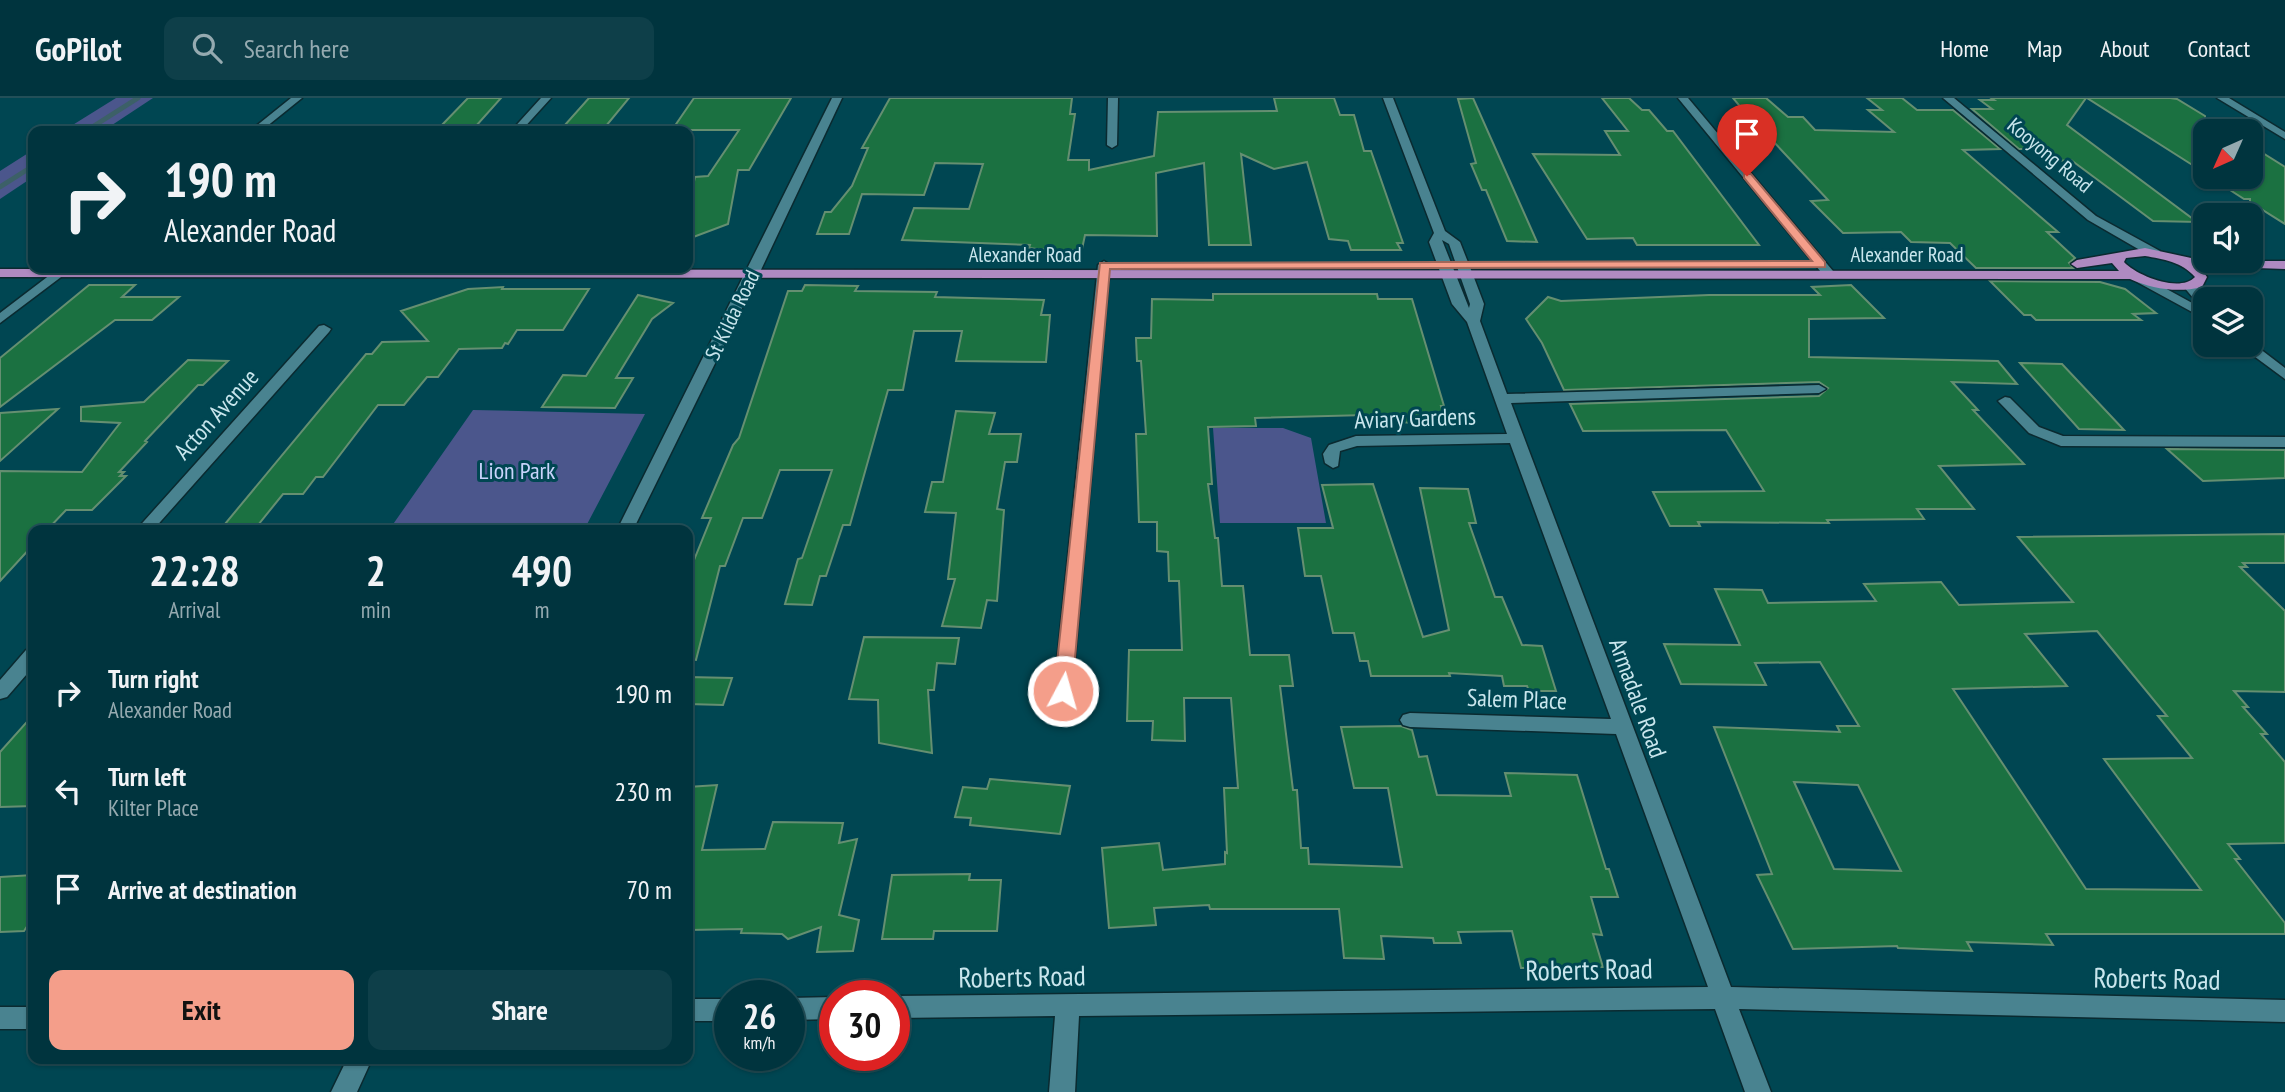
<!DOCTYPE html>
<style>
body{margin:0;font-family:"PT Sans Narrow",sans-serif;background:#0e3f49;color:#f1f3f6;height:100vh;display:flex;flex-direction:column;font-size:26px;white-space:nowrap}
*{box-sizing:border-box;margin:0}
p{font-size:23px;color:#95aab0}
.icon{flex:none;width:38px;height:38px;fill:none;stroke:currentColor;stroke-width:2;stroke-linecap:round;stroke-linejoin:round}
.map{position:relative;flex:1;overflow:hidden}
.drawer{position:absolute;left:28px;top:427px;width:665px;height:539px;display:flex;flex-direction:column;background:#00343e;border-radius:14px;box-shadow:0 2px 5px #0004,0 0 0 2px #224f58}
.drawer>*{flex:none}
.top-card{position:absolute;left:28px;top:28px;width:665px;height:147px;border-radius:14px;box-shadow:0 2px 5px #0004,0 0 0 2px #224f58;background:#00343e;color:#f1f3f6;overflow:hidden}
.needle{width:46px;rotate:225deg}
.tools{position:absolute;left:2193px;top:21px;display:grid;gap:14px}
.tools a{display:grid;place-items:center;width:70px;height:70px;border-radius:14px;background:#00343e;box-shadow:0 2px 5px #0004,0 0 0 2px #224f58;font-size:35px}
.speed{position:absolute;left:714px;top:882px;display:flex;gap:14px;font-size:35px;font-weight:700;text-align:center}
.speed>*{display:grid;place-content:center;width:91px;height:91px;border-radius:50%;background:#00343e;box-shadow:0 2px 5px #0004,0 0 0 2px #224f58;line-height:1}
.speed small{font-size:18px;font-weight:400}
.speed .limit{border:10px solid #d22;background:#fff;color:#111}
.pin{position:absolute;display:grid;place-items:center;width:60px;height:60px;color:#fff;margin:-72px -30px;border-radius:50% 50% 50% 0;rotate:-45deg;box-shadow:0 0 7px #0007}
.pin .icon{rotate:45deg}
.me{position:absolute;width:77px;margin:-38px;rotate:6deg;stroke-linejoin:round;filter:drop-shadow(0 0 5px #0008)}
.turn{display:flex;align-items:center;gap:24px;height:147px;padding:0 21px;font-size:32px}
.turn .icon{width:91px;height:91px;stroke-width:2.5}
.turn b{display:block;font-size:49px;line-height:60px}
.eta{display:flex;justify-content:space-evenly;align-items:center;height:119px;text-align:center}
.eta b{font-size:42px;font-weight:700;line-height:49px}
.cta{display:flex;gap:14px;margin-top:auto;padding:14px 21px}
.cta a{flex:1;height:80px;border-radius:14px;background:#f49e8a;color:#111;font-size:28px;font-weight:700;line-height:80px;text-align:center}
.cta a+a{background:#0e3f49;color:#f1f3f6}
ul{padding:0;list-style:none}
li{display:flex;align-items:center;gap:21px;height:98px;padding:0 21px}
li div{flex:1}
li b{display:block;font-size:26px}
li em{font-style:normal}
header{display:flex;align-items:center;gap:42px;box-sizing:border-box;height:98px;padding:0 35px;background:#00343e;border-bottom:2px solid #224f58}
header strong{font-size:33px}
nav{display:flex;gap:38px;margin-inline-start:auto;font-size:24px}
.search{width:490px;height:63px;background:#0e3f49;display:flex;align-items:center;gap:18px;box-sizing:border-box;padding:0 24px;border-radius:14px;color:#95aab0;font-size:26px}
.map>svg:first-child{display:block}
.green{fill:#4b568c}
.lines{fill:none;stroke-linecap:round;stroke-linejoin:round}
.stream{stroke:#3c6067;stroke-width:5}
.building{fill:#1b7141;stroke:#658f71;stroke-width:2;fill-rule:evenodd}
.minor-casing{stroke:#0a2a30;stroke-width:3}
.major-casing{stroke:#0a2a30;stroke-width:3}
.minor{fill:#498390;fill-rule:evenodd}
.major{fill:#af8ac1;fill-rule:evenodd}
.route{fill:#f49e8a;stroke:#9f675a;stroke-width:2}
.labels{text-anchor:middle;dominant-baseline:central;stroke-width:6;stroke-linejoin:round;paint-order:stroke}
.far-street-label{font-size:21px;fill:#c9e6ed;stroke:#004652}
.street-label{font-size:24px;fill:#c9e6ed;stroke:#004652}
.park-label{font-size:24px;fill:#c9d3fb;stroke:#004652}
.near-street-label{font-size:28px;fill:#c9e6ed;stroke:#004652}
</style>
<header>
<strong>GoPilot</strong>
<div class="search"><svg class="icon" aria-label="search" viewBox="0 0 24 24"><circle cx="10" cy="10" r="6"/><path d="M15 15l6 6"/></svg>Search here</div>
<nav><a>Home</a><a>Map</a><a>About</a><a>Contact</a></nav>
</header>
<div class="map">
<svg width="2285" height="994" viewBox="0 0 2285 994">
<rect width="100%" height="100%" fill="#004652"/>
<path class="green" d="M116 0H153L103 33H63Z
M33 52V79L0 101V73Z
M473 312 645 316 584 432H389Z
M1213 330H1283L1311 340 1326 425H1220Z"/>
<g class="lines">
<path class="stream" d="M86 33 138 0
M0 89 33 68"/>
</g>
<path class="building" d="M468 0H501L476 28 440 29Z
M589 0H629L606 28H597L593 33H564L568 28H564Z
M694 0H791L749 72H738L728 126 688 141V111L695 79 708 78 739 32H672Z
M890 0H1072L1070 16H1075L1068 62H1089V72L1154 58 1158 14 1277 13 1274 0H1334L1340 17H1354L1364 53H1371L1403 145H1397L1401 152H1351L1348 143 1329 141 1307 64 1274 71 1241 56 1251 147H1209L1204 65 1156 75 1157 138 1085 137 1082 151 1067 153 1037 151 1029 150 1030 147 902 142 914 110 969 111 983 66 935 65 924 97 862 96 849 136H817L825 114H831L852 88 868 50H862Z
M1473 0 1537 144 1507 143 1486 92H1482L1471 66 1476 65 1458 1Z
M1602 0H1629L1642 12H1649L1667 33H1673L1759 147H1637L1633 140 1587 141 1533 56 1620 57 1605 33H1628Z
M1733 0H1766L1788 19H1803L1815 32 1894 34 1868 12H1882L1867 0H1902L1917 12H1953L2000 51 1963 52 2058 134H2047L2075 160 2069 165 2073 170H1976L1950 145 1911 144 1901 134 1843 135 1811 103 1828 102 1772 42H1768Z
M1991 0H2086L2067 27 2197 124 2153 123 2071 62 2057 63 2041 51H2019L1972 11H1992L1980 2H1994Z
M2087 0H2170L2177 1 2205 18V75Z
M2250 47 2285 69V126L2250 104V101H2244L2210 79H2250Z
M1990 183 2100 184 2125 191 2156 215 2133 216 2141 222H2036L2031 217H2024Z
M89 187H135L122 199H179L152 222H115L0 309V260Z
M805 187 858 188 855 193 937 194 935 199 1044 202 1041 217H1050L1046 264 956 263 962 233H914L903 292H888L850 427H843L826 478H820L812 507 785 506 798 461 802 460 832 372H780L762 420H743L725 468H720L696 562 688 561V477L711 420H702L733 347 739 340 788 193H802Z
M1851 187 1884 220 1809 221V259L1998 263 2017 286 1952 284 1978 312H1973L2024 366 1939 368 1974 411H1917L1924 421 1827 422 1829 425 1698 424 1700 428H1670L1653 394 1764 393 1726 332 1583 333 1570 306 1819 298 1828 290 1819 284 1564 292 1542 245 1526 221 1548 199 1561 203 1709 197H1820L1812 189Z
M503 189 502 191H589L563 232H517L508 246 505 245 502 250 459 251 438 279H427L404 307H378L323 379H316L303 396H283L254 432H220L366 256H372L382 244 428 243 401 213 468 191Z
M1213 196H1377L1378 201H1412L1444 308H1441L1447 326 1366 323V317L1255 320 1256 328 1208 329 1212 386H1208L1215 440H1218L1222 488H1243L1250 557H1289L1293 588H1280L1293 692H1297L1301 750H1308L1309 766 1402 769 1388 690H1354L1341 629 1401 628 1412 632 1419 659 1427 658 1437 697 1511 698 1505 675 1577 677 1606 771H1609L1618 799H1591L1602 837 1593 836 1603 869 1521 870 1512 833 1458 834 1461 845H1434L1433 840 1381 838 1384 861 1344 860 1339 811H1210L1209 807 1154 810 1156 827 1109 830 1102 750 1159 745 1163 772 1225 766V754L1227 755 1224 690H1238L1231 600H1184L1185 643 1152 642 1153 623H1127L1129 552H1182L1179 483H1169L1168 454 1157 453V424H1139L1136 336H1146L1141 263H1137L1136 240H1151L1152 201 1213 202Z
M638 197 673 205 652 221 616 280H633L615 310 542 309 563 277 586 278Z
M188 262 228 263 203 287H198L145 343 147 344 119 374H124L120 378H126L92 412H66L47 432H33V447L0 483V373L82 374 120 325 81 323V309L144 304Z
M2020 265 2062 266 2124 332 2079 331Z
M58 311 0 363V315Z
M956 313 995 315 989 336H1021L1017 364H1005L997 411 1004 412 997 503 987 502 981 530 942 528 955 481H948L956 415 925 414 932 384H943Z
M2167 351 2285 352V380L2203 383Z
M1373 386 1423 539 1449 532 1420 390 1468 391 1476 425H1469L1495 499H1502L1522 547 1542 548 1556 593H1529L1527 588H1504L1502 578 1449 575 1450 578H1371L1368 563H1360L1354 535H1333L1321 478H1305L1298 430H1333L1322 387Z
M2285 436V465H2243L2247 469H2240L2285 513V594L2234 593 2248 609H2243L2267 636H2261L2285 664V745L2228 746 2240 761H2235L2285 825V836H2046L2053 847 1967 844 1972 853 1898 850 1897 848 1793 851 1757 777 1772 776 1714 629 1840 634 1837 628H1859L1820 564 1755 565 1766 587 1681 586 1664 546 1740 547 1715 491 1762 492 1768 505 1876 503 1864 486 1941 484 1959 507 2073 504 2018 439ZM2097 533 2167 618H2158L2192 660 2104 661 2201 792 2086 791 1953 591 2067 588 2025 536ZM1794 684 1858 687 1901 773 1834 771Z
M864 539 959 540 955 566 937 565 934 592H928L932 655 879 645 878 602 849 601Z
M688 579 732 580 723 607 688 606Z
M33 617V708L0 709V654Z
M990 681 1070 688 1060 736 970 727 971 720 955 719 963 689 987 691Z
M717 687 702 752 765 751 773 724 843 725 839 745 857 741 839 817 859 822 853 853 817 854 821 829 788 841 782 836 741 835 742 831 688 832V689Z
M970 776 969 782H1001L997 833H934L933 841H882L892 777Z
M33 777V819L24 833 0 834V779Z"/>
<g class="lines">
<g class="minor-casing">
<path id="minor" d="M291 0H302L261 33H250Z
M541 0H551L521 33H511Z
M832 0H842L759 176 633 432H617Z
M1108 0H1118L1117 47 1112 50 1107 47Z
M1383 0H1393L1445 133 1460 144 1473 177 1484 206 1480 223 1507 296 1819 287 1826 291 1819 295 1511 305 1731 889 2285 902V924L1739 911 1771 994H1745L1715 911 1079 918 1075 994H1049L1055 918 894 920V898L1708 889 1616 636 1410 629 1403 627 1400 622 1403 617 1410 615 1611 621 1510 345 1357 348 1340 353 1338 368 1333 370 1325 365 1323 356 1329 347 1356 338 1507 336 1467 224 1452 206 1429 144 1434 135ZM1442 142 1449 146 1470 206 1469 210Z
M1678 0H1688L1833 173V179H1825Z
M1943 0H1954L2096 118 2160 153V159H2152L2088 122Z
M2217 0H2229L2285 34V41Z
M1104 163 1110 167 1072 593 1070 598H1056L1054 593 1098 167Z
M59 170H73L0 225V215Z
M2141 177 2205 212V221L2137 184 2135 181Z
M2189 184 2194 185 2209 201H2205V209L2200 208 2183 188Z
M324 227 331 231 329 234 153 432H136L319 228Z
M2251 244 2285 270V281L2239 247H2250Z
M2005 299 2010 300 2039 329 2063 338 2285 339V349L2061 348 2029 335 1998 303Z
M33 551V569L7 599 0 601V582L26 552Z
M835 899V921L789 922V900Z
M688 901H730V923H688Z
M0 909H33V931H0Z
M347 961H372L357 994H331Z"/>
</g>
<g class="major-casing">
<path id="major" d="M2145 150 2205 163H2285V171L2199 168 2207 179 2202 189C2177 195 2153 191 2130 181L0 179V171L2119 173 2112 165 2077 170 2071 166 2077 162ZM2145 158C2163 161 2182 164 2195 179 2180 195 2137 178 2124 164L2126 160Z"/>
</g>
<use href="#minor" class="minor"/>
<use href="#major" class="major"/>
</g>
<path class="route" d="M1744 76H1751L1825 164V169L1110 171 1072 593 1069 597H1057L1054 593 1100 165 1812 163 1744 80Z"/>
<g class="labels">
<g class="far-street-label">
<text transform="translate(2050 57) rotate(40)">Kooyong Road</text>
<text x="1025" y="156">Alexander Road</text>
<text x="1907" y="156">Alexander Road</text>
<text transform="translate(732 217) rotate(-64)">St Kilda Road</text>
</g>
<g class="street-label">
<text transform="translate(216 316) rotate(-48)">Acton Avenue</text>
<text transform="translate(1415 320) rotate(-2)">Aviary Gardens</text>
<text transform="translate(1638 600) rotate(70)">Armadale Road</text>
<text transform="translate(1517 601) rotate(2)">Salem Place</text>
</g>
<g class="park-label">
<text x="517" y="372">Lion Park</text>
</g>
<g class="near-street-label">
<text transform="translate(1589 871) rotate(-1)">Roberts Road</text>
<text transform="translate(1022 878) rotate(-1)">Roberts Road</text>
<text transform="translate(2157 880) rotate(1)">Roberts Road</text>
</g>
</g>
</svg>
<div class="tools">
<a><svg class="needle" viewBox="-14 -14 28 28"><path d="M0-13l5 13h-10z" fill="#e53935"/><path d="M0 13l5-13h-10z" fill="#95aab0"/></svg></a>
<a><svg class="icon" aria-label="sound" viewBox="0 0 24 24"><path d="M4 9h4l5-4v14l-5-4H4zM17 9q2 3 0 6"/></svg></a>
<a><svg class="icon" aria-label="layers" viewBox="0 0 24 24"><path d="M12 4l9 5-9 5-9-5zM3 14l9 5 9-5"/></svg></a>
</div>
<div class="speed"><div>26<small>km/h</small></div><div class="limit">30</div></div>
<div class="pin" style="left:1747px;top:78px;background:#d93025"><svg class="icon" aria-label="arrive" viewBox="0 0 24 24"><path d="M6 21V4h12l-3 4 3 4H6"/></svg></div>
<svg class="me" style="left:1063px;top:593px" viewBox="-20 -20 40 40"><circle r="17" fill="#f49e8a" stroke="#fff" stroke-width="3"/><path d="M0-11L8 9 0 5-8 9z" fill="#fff"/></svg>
<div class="top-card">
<div class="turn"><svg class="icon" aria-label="right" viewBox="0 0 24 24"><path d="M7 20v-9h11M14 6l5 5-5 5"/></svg><div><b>190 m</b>Alexander Road</div></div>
</div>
<section class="drawer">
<div class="eta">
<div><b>22:28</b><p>Arrival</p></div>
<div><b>2</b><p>min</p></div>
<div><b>490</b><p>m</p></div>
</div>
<ul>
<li><svg class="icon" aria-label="right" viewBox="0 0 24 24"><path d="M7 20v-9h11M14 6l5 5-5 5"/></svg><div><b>Turn right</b><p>Alexander Road</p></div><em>190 m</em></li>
<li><svg class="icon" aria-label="left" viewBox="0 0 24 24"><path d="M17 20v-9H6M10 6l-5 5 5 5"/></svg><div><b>Turn left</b><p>Kilter Place</p></div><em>230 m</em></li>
<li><svg class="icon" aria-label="arrive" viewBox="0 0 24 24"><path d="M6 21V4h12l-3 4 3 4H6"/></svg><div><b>Arrive at destination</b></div><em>70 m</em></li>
</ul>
<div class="cta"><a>Exit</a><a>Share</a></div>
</section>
</div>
